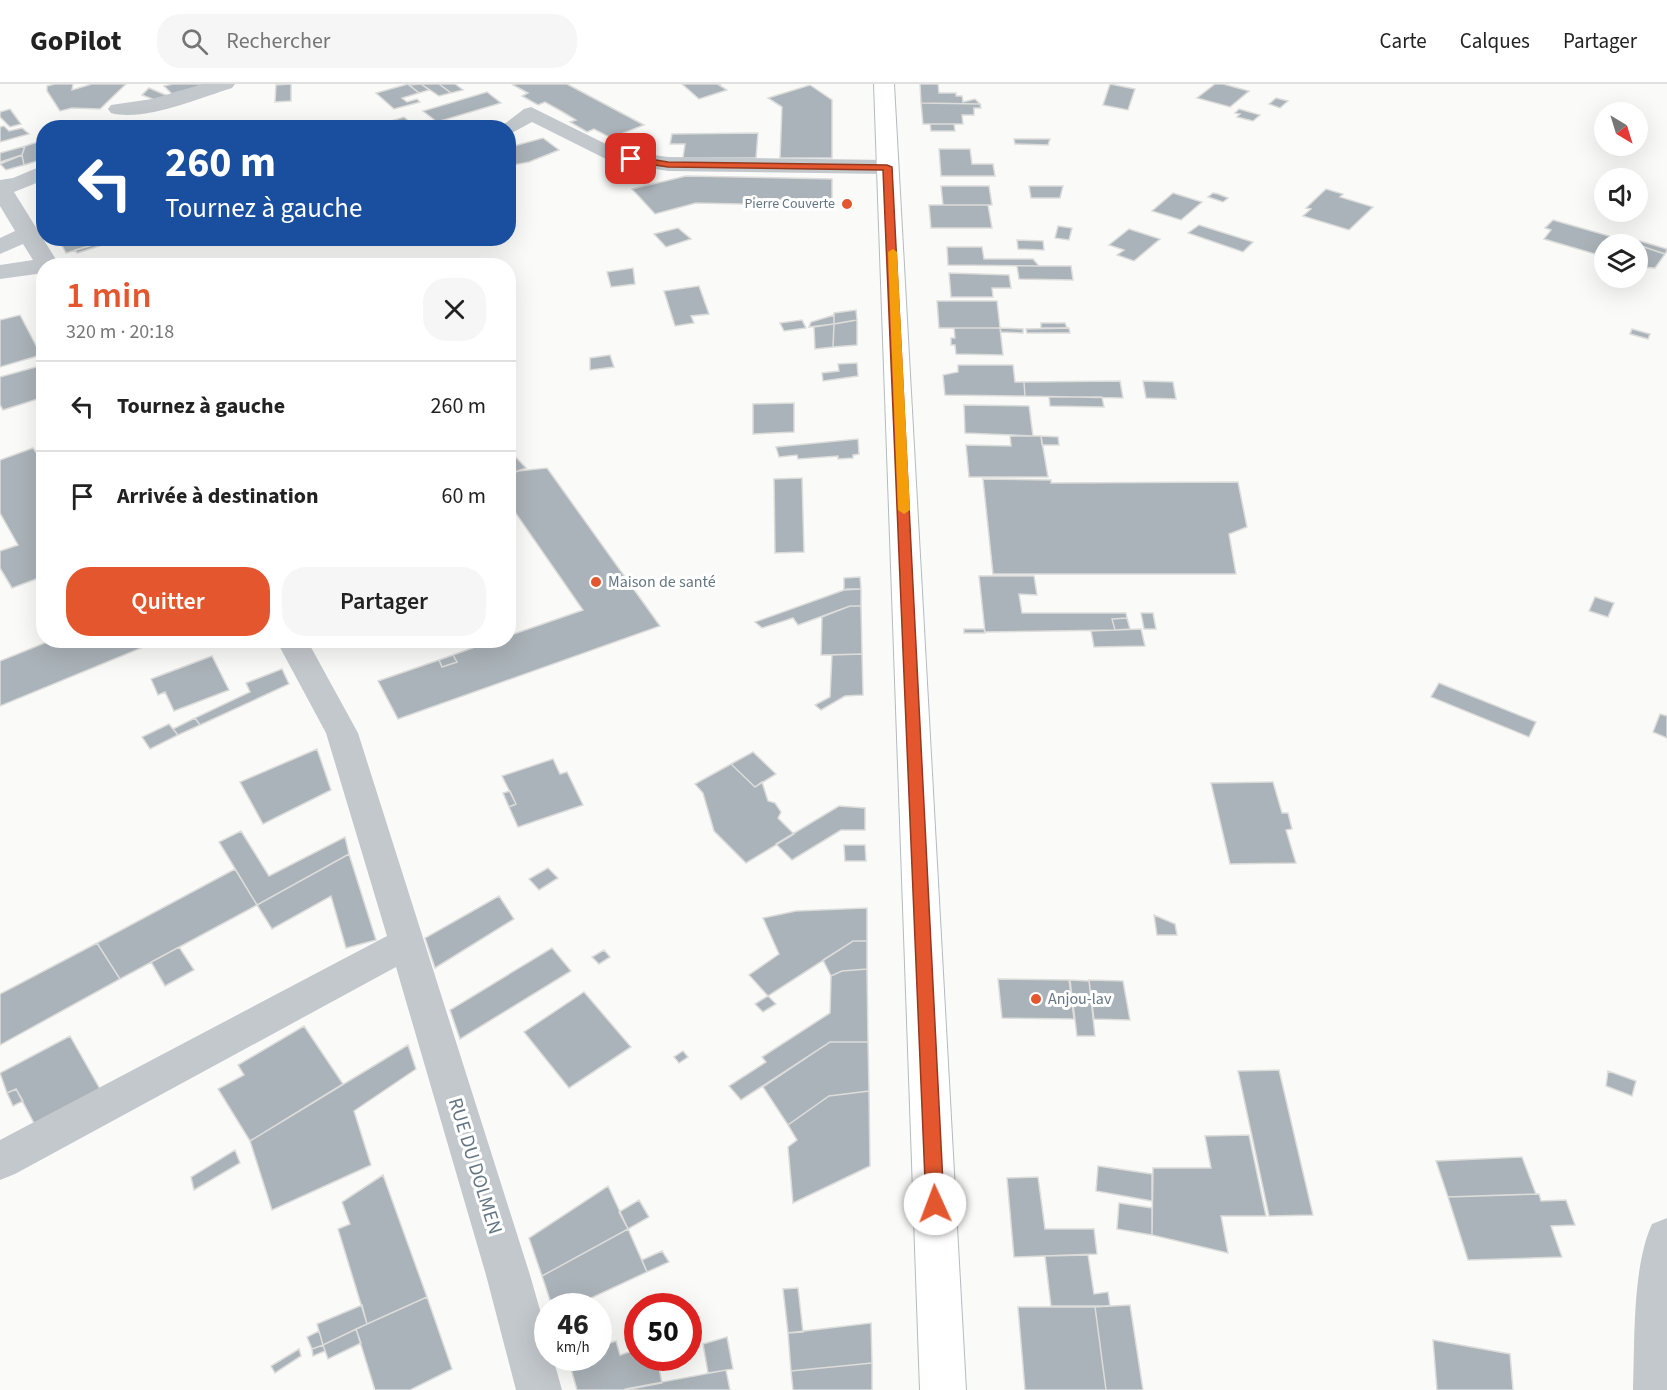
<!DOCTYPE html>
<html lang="fr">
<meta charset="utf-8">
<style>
body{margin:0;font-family:"Source Sans 3",sans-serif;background:#f6f6f6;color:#222;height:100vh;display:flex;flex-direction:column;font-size:22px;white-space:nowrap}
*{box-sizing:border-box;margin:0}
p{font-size:20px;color:#767676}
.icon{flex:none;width:33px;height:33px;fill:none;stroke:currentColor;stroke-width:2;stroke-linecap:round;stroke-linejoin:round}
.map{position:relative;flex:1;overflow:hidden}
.side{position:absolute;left:36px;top:174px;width:480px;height:390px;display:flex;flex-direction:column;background:#fff;border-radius:24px;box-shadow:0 6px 24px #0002}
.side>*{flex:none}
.top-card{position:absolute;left:36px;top:36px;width:480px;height:126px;border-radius:24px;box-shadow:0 6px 24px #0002;background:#1a4fa0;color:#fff;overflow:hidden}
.needle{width:39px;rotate:142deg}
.buttons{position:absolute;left:1594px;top:18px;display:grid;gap:12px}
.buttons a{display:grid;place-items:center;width:54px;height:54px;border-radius:50%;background:#fff;box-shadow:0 6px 24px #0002;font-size:30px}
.speed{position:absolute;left:534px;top:1209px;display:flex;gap:12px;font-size:30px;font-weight:700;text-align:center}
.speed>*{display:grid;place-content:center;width:78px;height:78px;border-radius:50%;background:#fff;box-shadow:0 6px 24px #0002;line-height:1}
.speed small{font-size:15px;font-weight:400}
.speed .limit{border:9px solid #d22;background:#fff;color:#111}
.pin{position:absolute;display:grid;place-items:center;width:51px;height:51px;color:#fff;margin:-26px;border-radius:12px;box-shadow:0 3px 9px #0006}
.me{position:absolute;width:66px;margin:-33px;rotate:358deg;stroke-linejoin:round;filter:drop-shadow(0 0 4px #0008)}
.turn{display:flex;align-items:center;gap:21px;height:126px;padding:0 30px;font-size:27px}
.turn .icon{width:78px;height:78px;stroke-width:2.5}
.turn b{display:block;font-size:42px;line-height:51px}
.round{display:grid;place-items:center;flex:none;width:63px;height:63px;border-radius:24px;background:#f6f6f6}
.overview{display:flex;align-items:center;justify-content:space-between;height:102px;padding:0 30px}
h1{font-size:36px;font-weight:600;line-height:45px;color:#e4572e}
.action{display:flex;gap:12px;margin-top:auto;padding:12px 30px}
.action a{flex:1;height:69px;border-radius:24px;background:#e4572e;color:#fff;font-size:24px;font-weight:600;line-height:69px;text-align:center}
.action a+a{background:#f6f6f6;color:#222}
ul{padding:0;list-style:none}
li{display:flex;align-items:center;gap:18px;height:90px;padding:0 30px;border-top:2px solid #e0e0e0}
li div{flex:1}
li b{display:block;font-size:22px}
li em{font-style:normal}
header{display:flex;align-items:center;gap:36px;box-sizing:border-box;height:84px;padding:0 30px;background:#fff;border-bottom:2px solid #e0e0e0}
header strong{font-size:28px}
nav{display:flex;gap:33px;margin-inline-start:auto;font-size:21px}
.search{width:420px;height:54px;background:#f6f6f6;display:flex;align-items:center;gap:15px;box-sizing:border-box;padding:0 21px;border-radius:24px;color:#767676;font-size:22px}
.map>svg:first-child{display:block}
.building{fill:#aab3b9;stroke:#dcdcda;stroke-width:1.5}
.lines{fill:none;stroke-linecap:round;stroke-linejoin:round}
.major-casing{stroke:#b5babe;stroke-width:2}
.minor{fill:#c3c8cc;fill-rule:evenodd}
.major{fill:#fff;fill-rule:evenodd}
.route{fill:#e4572e;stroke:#94391e;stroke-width:1.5}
.slow{fill:#f59e0b}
.poi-dot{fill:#e4572e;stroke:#fff;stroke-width:2}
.labels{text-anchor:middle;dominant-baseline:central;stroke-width:6;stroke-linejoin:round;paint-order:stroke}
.far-poi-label{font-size:14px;fill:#657683;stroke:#fff;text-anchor:end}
.poi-label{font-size:16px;fill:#657683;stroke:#fff;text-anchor:start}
.near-street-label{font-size:20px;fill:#657683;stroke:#fff}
</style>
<header>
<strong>GoPilot</strong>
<div class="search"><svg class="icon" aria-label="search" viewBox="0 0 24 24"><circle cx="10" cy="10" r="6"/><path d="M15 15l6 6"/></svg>Rechercher</div>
<nav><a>Carte</a><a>Calques</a><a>Partager</a></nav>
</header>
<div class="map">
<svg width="1667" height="1306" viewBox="0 0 1667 1306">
<rect width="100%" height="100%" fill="#fafaf8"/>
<path class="building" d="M55 0H73L72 6 92 0H126L100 25 72 24 60 27 47 7V2Z
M173 0H208L172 10 164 2Z
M291 0V17L275 18 276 1Z
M408 0 419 9 402 14 407 18 417 15 420 18 394 25 376 9Z
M421 0 429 6 419 9 409 1Z
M421 0H439L451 9 439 12Z
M439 0H455L463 6 451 9Z
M516 0H567L644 41 611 54 594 45 587 48 570 38 576 36 561 27 545 18 538 21 522 12 528 9 513 1Z
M682 0H721L719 1 727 6 699 15Z
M920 0H938L939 9H956V12H962L963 18 975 15 980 20 921 19Z
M1110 0 1135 5 1128 26 1103 21Z
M1215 0H1223L1249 7 1230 23 1197 14Z
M810 1 832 16V74H780L782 23 768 14Z
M149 4 168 12 155 16 142 11Z
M487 8 501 19 437 38 423 27Z
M1276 14 1288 17 1280 24 1269 20Z
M921 19 980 20 981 24H974V31H962L963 40H923Z
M10 25 21 40 10 43 0 33V28Z
M1239 25 1260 31 1253 37 1237 33 1240 30 1235 29Z
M404 33 417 44H369Z
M930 40H954L955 47H931Z
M4 42 9 47 22 44 29 50 0 58V43Z
M758 49 756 74H683L685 60H670L672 50Z
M543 54 559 66 529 78 508 82 510 63Z
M1014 55H1050L1048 61 1015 60Z
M44 56V75L24 81 22 71 25 62Z
M25 62 22 71 0 78V69Z
M939 65H970L972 80H993L995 92H941Z
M22 71 24 81 6 86 0 80Z
M686 92 832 95V122L696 119 655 130 632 105Z
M941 102H989L992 121H943Z
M1029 102H1063L1060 114H1031Z
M1326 105 1343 110 1340 113 1373 123 1349 146 1303 132 1311 125 1306 124Z
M1173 109 1202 118 1181 136 1152 127Z
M1213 109 1218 110 1228 114 1223 118 1208 113Z
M843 116H852L853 124H843Z
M929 121H988L992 144H931Z
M1553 136 1609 152V153L1595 170 1544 155 1551 146 1545 144Z
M1199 141 1253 158 1243 168 1188 149Z
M1058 142 1072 144 1069 156 1055 154Z
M678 144 691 155 666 163 654 150Z
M1129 145 1160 155 1134 177 1117 171 1124 166 1109 161Z
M1609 153 1635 160H1605V171L1596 168Z
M58 154H124L115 157 113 155 66 169Z
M113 155 115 157 77 169 75 166Z
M1017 156 1043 157 1044 166 1018 165Z
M1640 157 1667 165V167L1665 170 1638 161Z
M1638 161 1665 170 1655 184 1638 183Z
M947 163H982L984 175H1033L1039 182 948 181Z
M1017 182H1071L1073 196 1019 195Z
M633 184 635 200 611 203 607 188Z
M949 189 1009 191 1011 204H992L993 213H951Z
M699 202 709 230 691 232 694 239 675 242 664 207Z
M937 217H997L1000 244H939Z
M856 226 857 236 834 240V229Z
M20 231 41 271 0 283V236Z
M834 231V240L809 243 811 238Z
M802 236 806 244 784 247 780 239Z
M857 236V261L833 263 834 240Z
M1041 239H1065L1067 244H1041Z
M834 240 833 263 815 265 814 243Z
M954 244H1000L1003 271 956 270 955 261H951V254H955Z
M1000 244 1023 245V249L1001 248Z
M1069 244 1070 249H1027L1026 245Z
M1632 245 1650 250 1648 255 1630 250Z
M610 271 614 283 590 286V274Z
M857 279 858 292 823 297 822 289 839 287 838 280Z
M43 281 44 313 3 326 0 321V293Z
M958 281H1013L1015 298H1024L1025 312 945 311 943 291 958 288Z
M1120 297 1123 314 1025 312 1024 298Z
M1143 297 1173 298 1176 315 1146 314Z
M1049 313H1102L1104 323 1050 322Z
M794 319V348L753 350V320Z
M964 321 1029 322 1033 352 965 349Z
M1010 352H1041L1048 393H969L966 361 1011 362Z
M1041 352 1058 353 1059 361H1042Z
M858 355 859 370 853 371V374L838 375V372L798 375 797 371 779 373 776 363Z
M33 364 44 379V502L39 494 12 504 0 484V467L18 461 0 429V376Z
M511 368 526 384 510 390 508 369Z
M547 384 660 542 398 635 378 597 439 576 442 583 457 578 453 571 494 556H508V552L583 526 508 418V391L518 387Z
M802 394 804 468 775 469 774 395Z
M983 395 1051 396V399L1238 398 1247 443 1229 450 1236 490H993Z
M979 492H1034L1037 511 1019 510 1022 529H1126L1127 534 1112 535 1115 546 985 548Z
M860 493 861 505 844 506V494Z
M847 505H861V522H850L798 541 793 534 762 544 755 538Z
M1595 513 1614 519 1608 533 1589 527Z
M850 522H861L862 570 821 571 822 533Z
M1141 529H1153L1156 545H1144Z
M1127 534 1130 545 1115 546 1112 535Z
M964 545H984L985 549H964Z
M1141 545 1145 562 1094 563 1091 547Z
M52 556H158V557L0 622V577Z
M862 570 863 611 845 612 821 626 815 621 830 613 832 571Z
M453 571 457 578 442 583 439 576Z
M212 572 229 606 174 627 165 608 158 611 151 595Z
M282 585 289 600 200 641 195 634 250 608 246 599Z
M1439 599 1536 638 1529 653 1431 613Z
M1660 630 1667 632V654L1653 648Z
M195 634 200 641 178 651 173 645Z
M169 640 178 651 150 665 142 653Z
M317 665 331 706 263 740 240 698Z
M753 668 776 690 755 703 731 680Z
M553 675 560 690 567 688 583 721 518 743 509 723 516 720 502 692Z
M731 680 755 703 762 698 768 717 775 719 781 728 778 734 794 750 746 779 714 747 703 709 695 700Z
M1273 698 1282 729H1288L1292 745 1286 746 1296 779 1230 780 1211 699Z
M510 707 516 720 509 723 503 709Z
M839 722 865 724V746H841L792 776 776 760Z
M241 747 269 792 345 753 349 770 257 821 219 758Z
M844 761H865L866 777H845Z
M349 770 376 856 346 864 331 812 272 845 257 821Z
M548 784 558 794 539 806 529 795Z
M235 785 257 821 120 895 97 859Z
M499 812 514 835 435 884 425 854Z
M867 824V857H853L768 912 749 891 779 870 763 834 796 827Z
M1154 831 1175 840 1177 851H1157Z
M853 857H867V885L842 887 831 892 823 876Z
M97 859 120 895 0 961V910Z
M179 863 194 886 165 902 151 878Z
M552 864 571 887 460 955 450 926Z
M604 866 610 873 599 880 592 873Z
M867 885 868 958H830L741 1016 729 1002 766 978 762 973 830 929 831 892 842 887Z
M998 895 1069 896 1074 935 1002 934Z
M1070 896 1089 897 1095 952H1077Z
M1089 896 1123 897 1130 936 1094 935Z
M584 908 631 963 569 1004 524 948Z
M768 912 776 920 763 928 755 920Z
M304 942 343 1000 250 1057 218 1005 244 991 238 981Z
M70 952 100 1005 35 1041 16 1005 7 1009 0 989Z
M830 958H868L869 1007 829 1012 788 1041 763 1003Z
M408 961 416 985 354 1027 371 1081 272 1126 250 1057Z
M683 967 688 973 679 979 674 973Z
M1279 986 1313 1131 1269 1132 1238 987Z
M1608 987 1636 997 1632 1012 1606 1002Z
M16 1005 23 1017 13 1022 7 1009Z
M869 1007 870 1082 793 1119 788 1063 797 1056 788 1041 829 1012Z
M1249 1051 1266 1132H1221L1228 1169 1152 1151 1153 1084H1211L1205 1052Z
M235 1066 240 1079 194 1106 191 1093Z
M1522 1073 1536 1110 1448 1113 1436 1077Z
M1098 1082 1152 1090V1117L1096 1107Z
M383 1091 427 1213 367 1240 338 1145 350 1140 342 1118Z
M1038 1093 1045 1145H1094L1097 1170 1014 1173 1007 1094Z
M608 1102 628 1145 542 1192 529 1154Z
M1539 1110 1541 1117 1566 1116 1575 1141 1551 1142 1562 1173 1468 1176 1448 1113Z
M639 1116 649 1133 628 1145 619 1128Z
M1119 1119 1152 1124V1151L1117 1145Z
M628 1145 647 1188 574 1222H552L542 1192Z
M662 1167 669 1178 647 1188 642 1176Z
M1088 1171 1094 1210 1108 1208 1110 1222H1051L1045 1172Z
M798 1204 803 1248 788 1249 783 1205Z
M427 1213 452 1285 410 1306H375L356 1245Z
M362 1221 367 1240 323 1261 317 1240Z
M1130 1221 1143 1306H1106L1095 1223Z
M1018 1223H1095L1106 1306H1025Z
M871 1239 872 1279 791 1287 788 1249Z
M356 1245 361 1259 328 1275 323 1261Z
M319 1247 323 1261 312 1265 307 1253Z
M727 1253 733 1285 708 1289 703 1260Z
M1433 1256 1510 1270 1513 1306H1437Z
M616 1257 620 1271 638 1265V1274H657L662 1299 625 1306H577L568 1274H598V1263Z
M323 1261 325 1267 313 1272 312 1265Z
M299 1265 301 1272 275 1289 271 1282Z
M872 1279V1306H793L791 1287Z
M726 1286 730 1306H625V1305Z"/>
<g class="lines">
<g class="major-casing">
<path id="major" d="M874 0H894L966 1306H920Z"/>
</g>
<path class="minor" d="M203 0H235L232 4C199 14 144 38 111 29L108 25 111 21 152 15Z
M531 23 618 66 668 73 887 76 895 78 898 83 895 88 887 90 668 87 612 78 532 38 508 51V44H499L524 25Z
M44 81V96L14 108 60 182H44V189L0 195V181L33 176 23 160 0 170V154L15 147 0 122V96L13 94Z
M276 556H307L358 649 530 1191 548 1254V1274H553L562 1306H516L486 1191 396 883 15 1090 0 1096V1056L387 852 326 649Z
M1667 1134V1306H1633C1635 1257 1632 1184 1652 1140Z"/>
<use href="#major" class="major"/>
</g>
<path class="route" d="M631 72 668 78 887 81 892 83 944 1120 941 1126 935 1128 929 1126 926 1120 883 86 668 83 628 77 626 75Z"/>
<path class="slow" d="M893 165 897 168 910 426 904 430 898 426 888 168Z"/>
<g class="poi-dot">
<circle cx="847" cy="120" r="6"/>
<circle cx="596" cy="498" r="6"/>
<circle cx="1036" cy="915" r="6"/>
</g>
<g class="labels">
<g class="far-poi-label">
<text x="835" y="120">Pierre Couverte</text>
</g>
<g class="poi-label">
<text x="608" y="498">Maison de santé</text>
<text x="1048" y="915">Anjou-lav</text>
</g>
<g class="near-street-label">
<text transform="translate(475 1082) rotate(73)">RUE DU DOLMEN</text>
</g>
</g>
</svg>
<div class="buttons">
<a><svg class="needle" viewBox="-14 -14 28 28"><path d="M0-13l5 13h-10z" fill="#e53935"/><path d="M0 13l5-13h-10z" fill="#767676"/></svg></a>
<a><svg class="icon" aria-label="sound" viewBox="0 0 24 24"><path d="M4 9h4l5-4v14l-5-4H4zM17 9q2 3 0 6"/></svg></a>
<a><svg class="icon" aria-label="layers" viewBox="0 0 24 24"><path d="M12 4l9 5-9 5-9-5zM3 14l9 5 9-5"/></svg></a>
</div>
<div class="speed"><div>46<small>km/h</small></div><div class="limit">50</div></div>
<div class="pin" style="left:631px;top:75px;background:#d93025"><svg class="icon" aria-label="arrive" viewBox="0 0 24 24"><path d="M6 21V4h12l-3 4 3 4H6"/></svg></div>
<svg class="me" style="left:935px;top:1120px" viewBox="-20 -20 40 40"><circle r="19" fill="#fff"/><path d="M0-13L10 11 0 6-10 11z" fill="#e4572e"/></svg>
<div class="top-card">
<div class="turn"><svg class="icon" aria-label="left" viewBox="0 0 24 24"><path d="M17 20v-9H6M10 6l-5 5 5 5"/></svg><div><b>260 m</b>Tournez à gauche</div></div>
</div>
<section class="side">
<div class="overview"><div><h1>1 min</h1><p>320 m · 20:18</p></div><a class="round"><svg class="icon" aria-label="close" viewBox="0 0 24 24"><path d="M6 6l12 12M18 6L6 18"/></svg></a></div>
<ul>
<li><svg class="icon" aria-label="left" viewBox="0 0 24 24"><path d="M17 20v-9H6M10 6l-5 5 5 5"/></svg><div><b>Tournez à gauche</b></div><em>260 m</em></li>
<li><svg class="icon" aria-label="arrive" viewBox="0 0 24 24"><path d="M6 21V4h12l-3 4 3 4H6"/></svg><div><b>Arrivée à destination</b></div><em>60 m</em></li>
</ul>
<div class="action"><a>Quitter</a><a>Partager</a></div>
</section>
</div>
